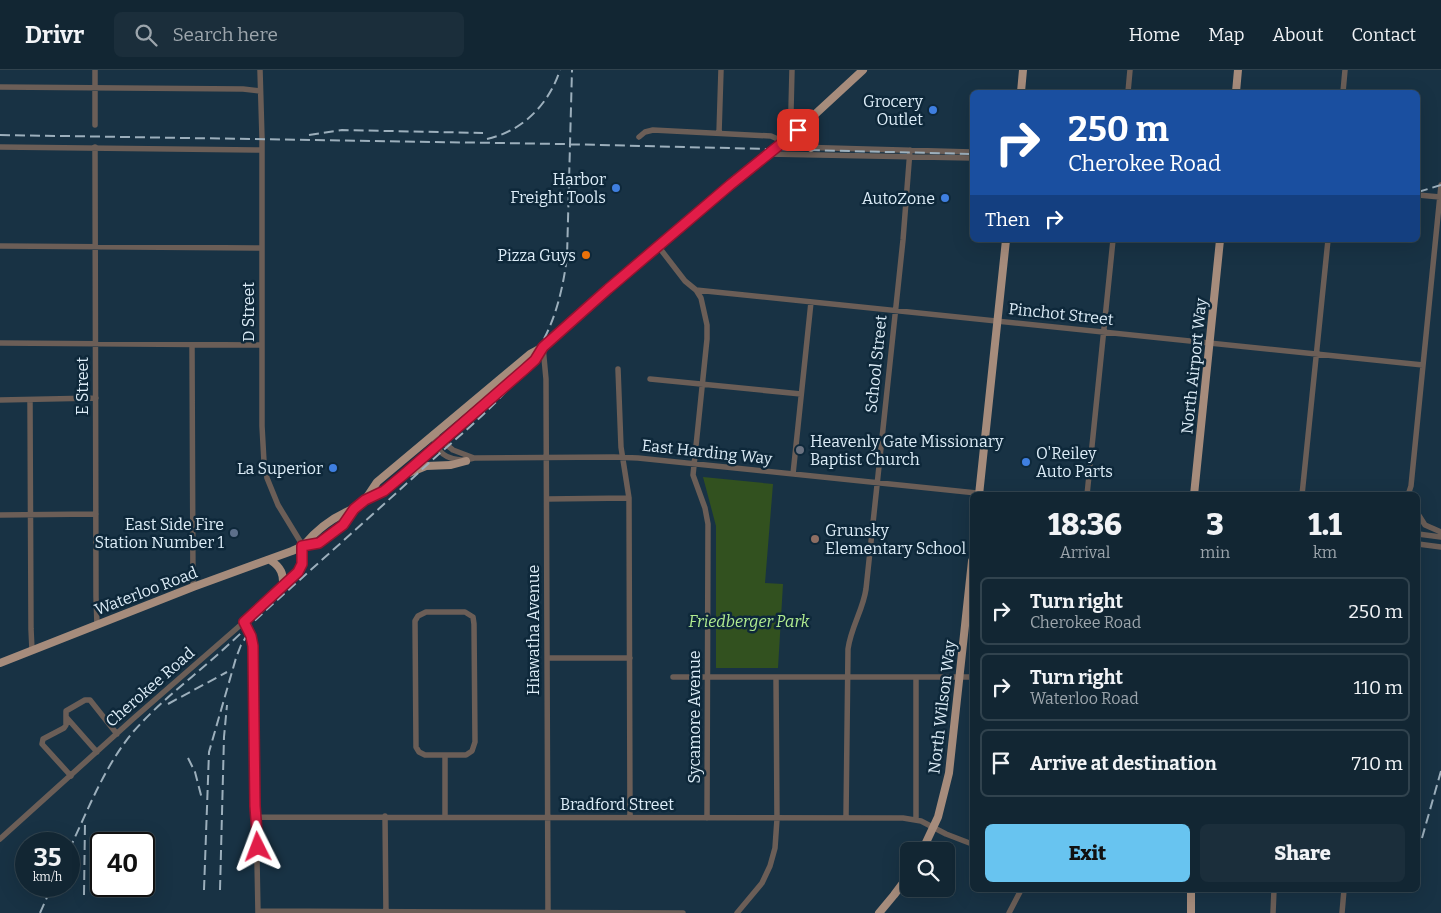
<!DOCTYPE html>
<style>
body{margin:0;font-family:Bitter,serif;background:#1b2e3b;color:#f1f3f6;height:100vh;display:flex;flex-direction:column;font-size:19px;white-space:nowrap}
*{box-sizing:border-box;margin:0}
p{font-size:16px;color:#9ca5ac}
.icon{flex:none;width:28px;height:28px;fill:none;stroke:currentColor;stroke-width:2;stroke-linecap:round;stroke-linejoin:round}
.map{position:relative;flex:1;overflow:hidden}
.details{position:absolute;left:970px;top:422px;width:450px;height:400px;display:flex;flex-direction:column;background:#122633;border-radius:8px;box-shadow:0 5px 20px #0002,0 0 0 1px #31434e}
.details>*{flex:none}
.guide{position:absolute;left:970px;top:20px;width:450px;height:152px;border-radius:8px;box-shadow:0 5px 20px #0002,0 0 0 1px #31434e;background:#1a4fa0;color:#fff;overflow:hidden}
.tools{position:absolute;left:900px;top:772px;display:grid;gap:10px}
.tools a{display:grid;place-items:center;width:55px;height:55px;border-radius:8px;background:#122633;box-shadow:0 5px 20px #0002,0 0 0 1px #31434e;font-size:25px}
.speed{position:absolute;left:15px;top:762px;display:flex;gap:10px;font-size:25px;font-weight:700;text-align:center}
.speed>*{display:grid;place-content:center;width:65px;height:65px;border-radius:50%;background:#122633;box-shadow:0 5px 20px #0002,0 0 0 1px #31434e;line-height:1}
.speed small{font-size:12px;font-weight:400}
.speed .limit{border:2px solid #111;border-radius:8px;background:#fff;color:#111}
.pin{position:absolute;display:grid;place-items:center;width:42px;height:42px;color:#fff;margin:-21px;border-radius:10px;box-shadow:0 2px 8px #0006}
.me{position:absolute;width:55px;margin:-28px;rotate:357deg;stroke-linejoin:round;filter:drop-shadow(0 0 4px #0008)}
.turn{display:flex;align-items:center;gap:18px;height:105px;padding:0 15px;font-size:22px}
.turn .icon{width:65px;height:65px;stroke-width:2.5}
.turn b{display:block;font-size:35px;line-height:42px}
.then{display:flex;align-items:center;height:48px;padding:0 15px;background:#0003;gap:10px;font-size:19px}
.eta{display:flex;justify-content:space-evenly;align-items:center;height:85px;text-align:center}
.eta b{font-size:30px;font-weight:800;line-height:35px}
.action{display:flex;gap:10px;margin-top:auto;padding:10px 15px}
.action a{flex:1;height:58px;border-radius:8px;background:#68c4f0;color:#111;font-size:20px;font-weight:800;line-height:58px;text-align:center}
.action a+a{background:#1b2e3b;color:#f1f3f6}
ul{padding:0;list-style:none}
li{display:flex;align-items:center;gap:15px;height:68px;margin:0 10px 8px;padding:0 5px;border:2px solid #31434e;border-radius:8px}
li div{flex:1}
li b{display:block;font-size:19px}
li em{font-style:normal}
header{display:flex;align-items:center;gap:30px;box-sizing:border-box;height:70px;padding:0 25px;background:#122633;border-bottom:1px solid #31434e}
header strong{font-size:24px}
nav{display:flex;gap:28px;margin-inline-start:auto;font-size:18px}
.search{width:350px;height:45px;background:#1b2e3b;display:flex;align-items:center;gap:12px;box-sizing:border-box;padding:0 18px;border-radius:8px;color:#9ca5ac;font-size:19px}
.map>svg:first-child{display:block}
.green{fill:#32511f}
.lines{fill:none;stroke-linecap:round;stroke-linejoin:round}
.minor{stroke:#6b5e57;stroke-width:5.5}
.major{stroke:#a68c7c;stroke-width:8}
.rail{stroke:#9cafbc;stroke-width:2;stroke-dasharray:10 5;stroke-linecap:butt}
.route-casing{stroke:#92132f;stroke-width:12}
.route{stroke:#e11d48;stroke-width:9}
.shop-dot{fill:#3f7fe0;stroke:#0e283a;stroke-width:2}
.food-dot{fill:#e8710a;stroke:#0e283a;stroke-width:2}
.worship-dot{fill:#6b7280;stroke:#0e283a;stroke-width:2}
.service-dot{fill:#5c6f8a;stroke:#0e283a;stroke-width:2}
.education-dot{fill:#8d6e63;stroke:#0e283a;stroke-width:2}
.labels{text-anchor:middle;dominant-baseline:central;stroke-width:5;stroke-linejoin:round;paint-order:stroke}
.poi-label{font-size:16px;fill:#dcecf7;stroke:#0e283a;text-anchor:end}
.street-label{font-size:16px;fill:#dcecf7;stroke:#0e283a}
.park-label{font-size:16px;font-style:italic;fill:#b1ec90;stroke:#0e283a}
</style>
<header>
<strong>Drivr</strong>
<div class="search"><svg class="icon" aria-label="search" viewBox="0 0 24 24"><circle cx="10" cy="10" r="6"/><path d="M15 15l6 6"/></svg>Search here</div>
<nav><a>Home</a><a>Map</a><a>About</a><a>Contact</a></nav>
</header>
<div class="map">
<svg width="1441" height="843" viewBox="0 0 1441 843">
<rect width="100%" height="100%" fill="#183244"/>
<path class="green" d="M703 407 773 414 765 513 783 514 778 598H716V456Z"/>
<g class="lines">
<path class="minor" d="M95 0V55
M792 0 791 40 792 50 798 60
M0 17 243 19 260 21
M1128 22 1130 0
M1343 22 1345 0
M719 63 721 0
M639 67 645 62 653 60 771 66 795 77 972 82
M0 77 262 80
M95 77 96 527 97 555
M767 84 972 88
M1418 125 1440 127
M0 176 261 178
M658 176 685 211 696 220 701 228 707 255V269L693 405 705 438 708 454 707 748
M696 220 1423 295
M0 273 262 275
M192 275 193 517
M543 277 546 309 548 843
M618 299 621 377 629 428 630 747
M650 309 801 324
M0 330 96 328
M30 330 31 559 32 580
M433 364C434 368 435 373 437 376 443 390 461 392 474 388L614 387 638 388 996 425
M433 364 453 380 474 388
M793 404 811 232
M1087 425 1113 170
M1302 425 1328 170
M1408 425 1411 416 1441 115
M547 429 629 428
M1418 444 1425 455 1441 462
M0 445 96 444
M1418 464 1441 467
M1418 474 1441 477
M426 542H465L473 547 474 554 475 672 472 681 466 685H425L419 682 416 677 415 551 418 546Z
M244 552 251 566 253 577 258 843
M547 588H630
M673 607H972
M67 648 97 682
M71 706 42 674 43 669 64 658 66 655V641L85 630H90L117 664
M385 746 386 843
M445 746V685
M256 747 903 748 921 751 946 764 972 774
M846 748 848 579C851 557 863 540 866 519L903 170 910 80
M916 750V607
M0 769 134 648 244 552 298 502 302 494 303 476 278 435 267 408 264 392 262 356V68L260 0
M258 841 683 843
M737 843 762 813 770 796 775 778 777 749 776 607
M1009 843 1021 820
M1273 843 1274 820
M1342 843 1344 820"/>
<path class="major" d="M1021 22 1023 0
M1236 22 1238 0
M808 50C807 61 805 68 811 78
M409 403 426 396 451 395 466 391
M979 425 1006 170
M1194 425 1220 170
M365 430 384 421 444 371 535 290 543 277 609 219 730 115 798 60 863 0
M303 476C317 459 333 447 353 439
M270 490C281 497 284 504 283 517
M0 593 193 517 292 481 303 476 319 473 343 455 354 439 365 430 377 412 530 284 541 278
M922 781 938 747 949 703 972 491
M1191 820V843
M879 843 894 825 909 805"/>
<path class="rail" d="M0 65 561 74 972 84
M309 65 342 60 483 63
M487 69C523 61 549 34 560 0
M1418 122 1441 115
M168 634 227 602
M188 688 195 702 202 729
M1422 768 1441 701
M69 780C88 740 104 697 133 662 161 630 196 605 227 576 294 514 363 454 430 392 468 358 510 325 537 281 555 253 563 219 567 187L572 0
M204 820 209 682 236 588 241 575 251 559
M220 820 224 667 227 635
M84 825 85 752
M40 843 52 816"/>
</g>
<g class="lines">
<g class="route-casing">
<path id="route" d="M258 777 255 736 253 576 251 566 244 552 298 502 302 494V476L319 473 343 455 354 439 365 430 384 421 402 406 525 299 535 290 543 277 608 219 730 115 798 60"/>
</g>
<use href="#route" class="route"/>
</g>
<g class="shop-dot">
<circle cx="933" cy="40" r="5"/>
<circle cx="616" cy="118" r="5"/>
<circle cx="945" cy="128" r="5"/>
<circle cx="1026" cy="392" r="5"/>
<circle cx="333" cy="398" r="5"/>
</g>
<circle class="food-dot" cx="586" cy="185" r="5"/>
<circle class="worship-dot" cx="800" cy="380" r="5"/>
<circle class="service-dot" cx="234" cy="463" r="5"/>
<circle class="education-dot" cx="815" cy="469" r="5"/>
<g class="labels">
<g class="poi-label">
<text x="923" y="31">Grocery<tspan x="923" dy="18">Outlet</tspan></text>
<text x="606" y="109">Harbor<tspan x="606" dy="18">Freight Tools</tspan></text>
<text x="935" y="128">AutoZone</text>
<text x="576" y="185">Pizza Guys</text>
<text x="810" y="371" text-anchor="start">Heavenly Gate Missionary<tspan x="810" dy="18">Baptist Church</tspan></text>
<text x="1036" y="383" text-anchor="start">O'Reiley<tspan x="1036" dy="18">Auto Parts</tspan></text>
<text x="323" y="398">La Superior</text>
<text x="224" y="454">East Side Fire<tspan x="224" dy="18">Station Number 1</tspan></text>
<text x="825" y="460" text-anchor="start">Grunsky<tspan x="825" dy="18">Elementary School</tspan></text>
</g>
<g class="street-label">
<text transform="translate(248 242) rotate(-90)">D Street</text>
<text transform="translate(1061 244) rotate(6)">Pinchot Street</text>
<text transform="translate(876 294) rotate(-84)">School Street</text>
<text transform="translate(1194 296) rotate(-84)">North Airport Way</text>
<text transform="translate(82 316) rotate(-90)">E Street</text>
<text transform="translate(707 382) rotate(6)">East Harding Way</text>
<text transform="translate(146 521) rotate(-21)">Waterloo Road</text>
<text transform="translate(533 560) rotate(-90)">Hiawatha Avenue</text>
<text transform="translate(150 617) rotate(-41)">Cherokee Road</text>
<text transform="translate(942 637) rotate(-83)">North Wilson Way</text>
<text transform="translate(694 647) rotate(-90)">Sycamore Avenue</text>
<text x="617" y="734">Bradford Street</text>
</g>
<g class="park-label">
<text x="749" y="551">Friedberger Park</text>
</g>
</g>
</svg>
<div class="tools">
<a><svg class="icon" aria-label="search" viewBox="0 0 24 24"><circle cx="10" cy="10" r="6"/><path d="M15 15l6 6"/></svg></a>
</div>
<div class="speed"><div>35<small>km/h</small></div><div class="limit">40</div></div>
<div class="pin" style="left:798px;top:60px;background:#d93025"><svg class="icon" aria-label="arrive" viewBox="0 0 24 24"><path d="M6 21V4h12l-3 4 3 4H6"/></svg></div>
<svg class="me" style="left:258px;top:777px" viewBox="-20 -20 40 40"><path d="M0-17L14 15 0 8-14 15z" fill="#e11d48" stroke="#fff" stroke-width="4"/></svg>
<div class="guide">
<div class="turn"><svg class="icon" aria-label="right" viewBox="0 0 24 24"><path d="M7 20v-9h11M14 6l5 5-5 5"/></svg><div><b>250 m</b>Cherokee Road</div></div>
<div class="then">Then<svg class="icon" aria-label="right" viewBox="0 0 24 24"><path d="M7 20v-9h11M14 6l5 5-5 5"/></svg></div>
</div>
<section class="details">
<div class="eta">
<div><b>18:36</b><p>Arrival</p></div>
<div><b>3</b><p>min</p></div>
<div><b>1.1</b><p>km</p></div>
</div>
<ul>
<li><svg class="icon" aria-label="right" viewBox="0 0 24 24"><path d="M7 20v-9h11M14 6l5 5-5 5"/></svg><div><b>Turn right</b><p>Cherokee Road</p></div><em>250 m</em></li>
<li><svg class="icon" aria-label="right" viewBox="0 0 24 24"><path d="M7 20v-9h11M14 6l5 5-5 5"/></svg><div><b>Turn right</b><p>Waterloo Road</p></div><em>110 m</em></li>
<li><svg class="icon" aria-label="arrive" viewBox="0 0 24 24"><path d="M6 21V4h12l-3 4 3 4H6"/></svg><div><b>Arrive at destination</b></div><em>710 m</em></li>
</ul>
<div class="action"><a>Exit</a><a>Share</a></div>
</section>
</div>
